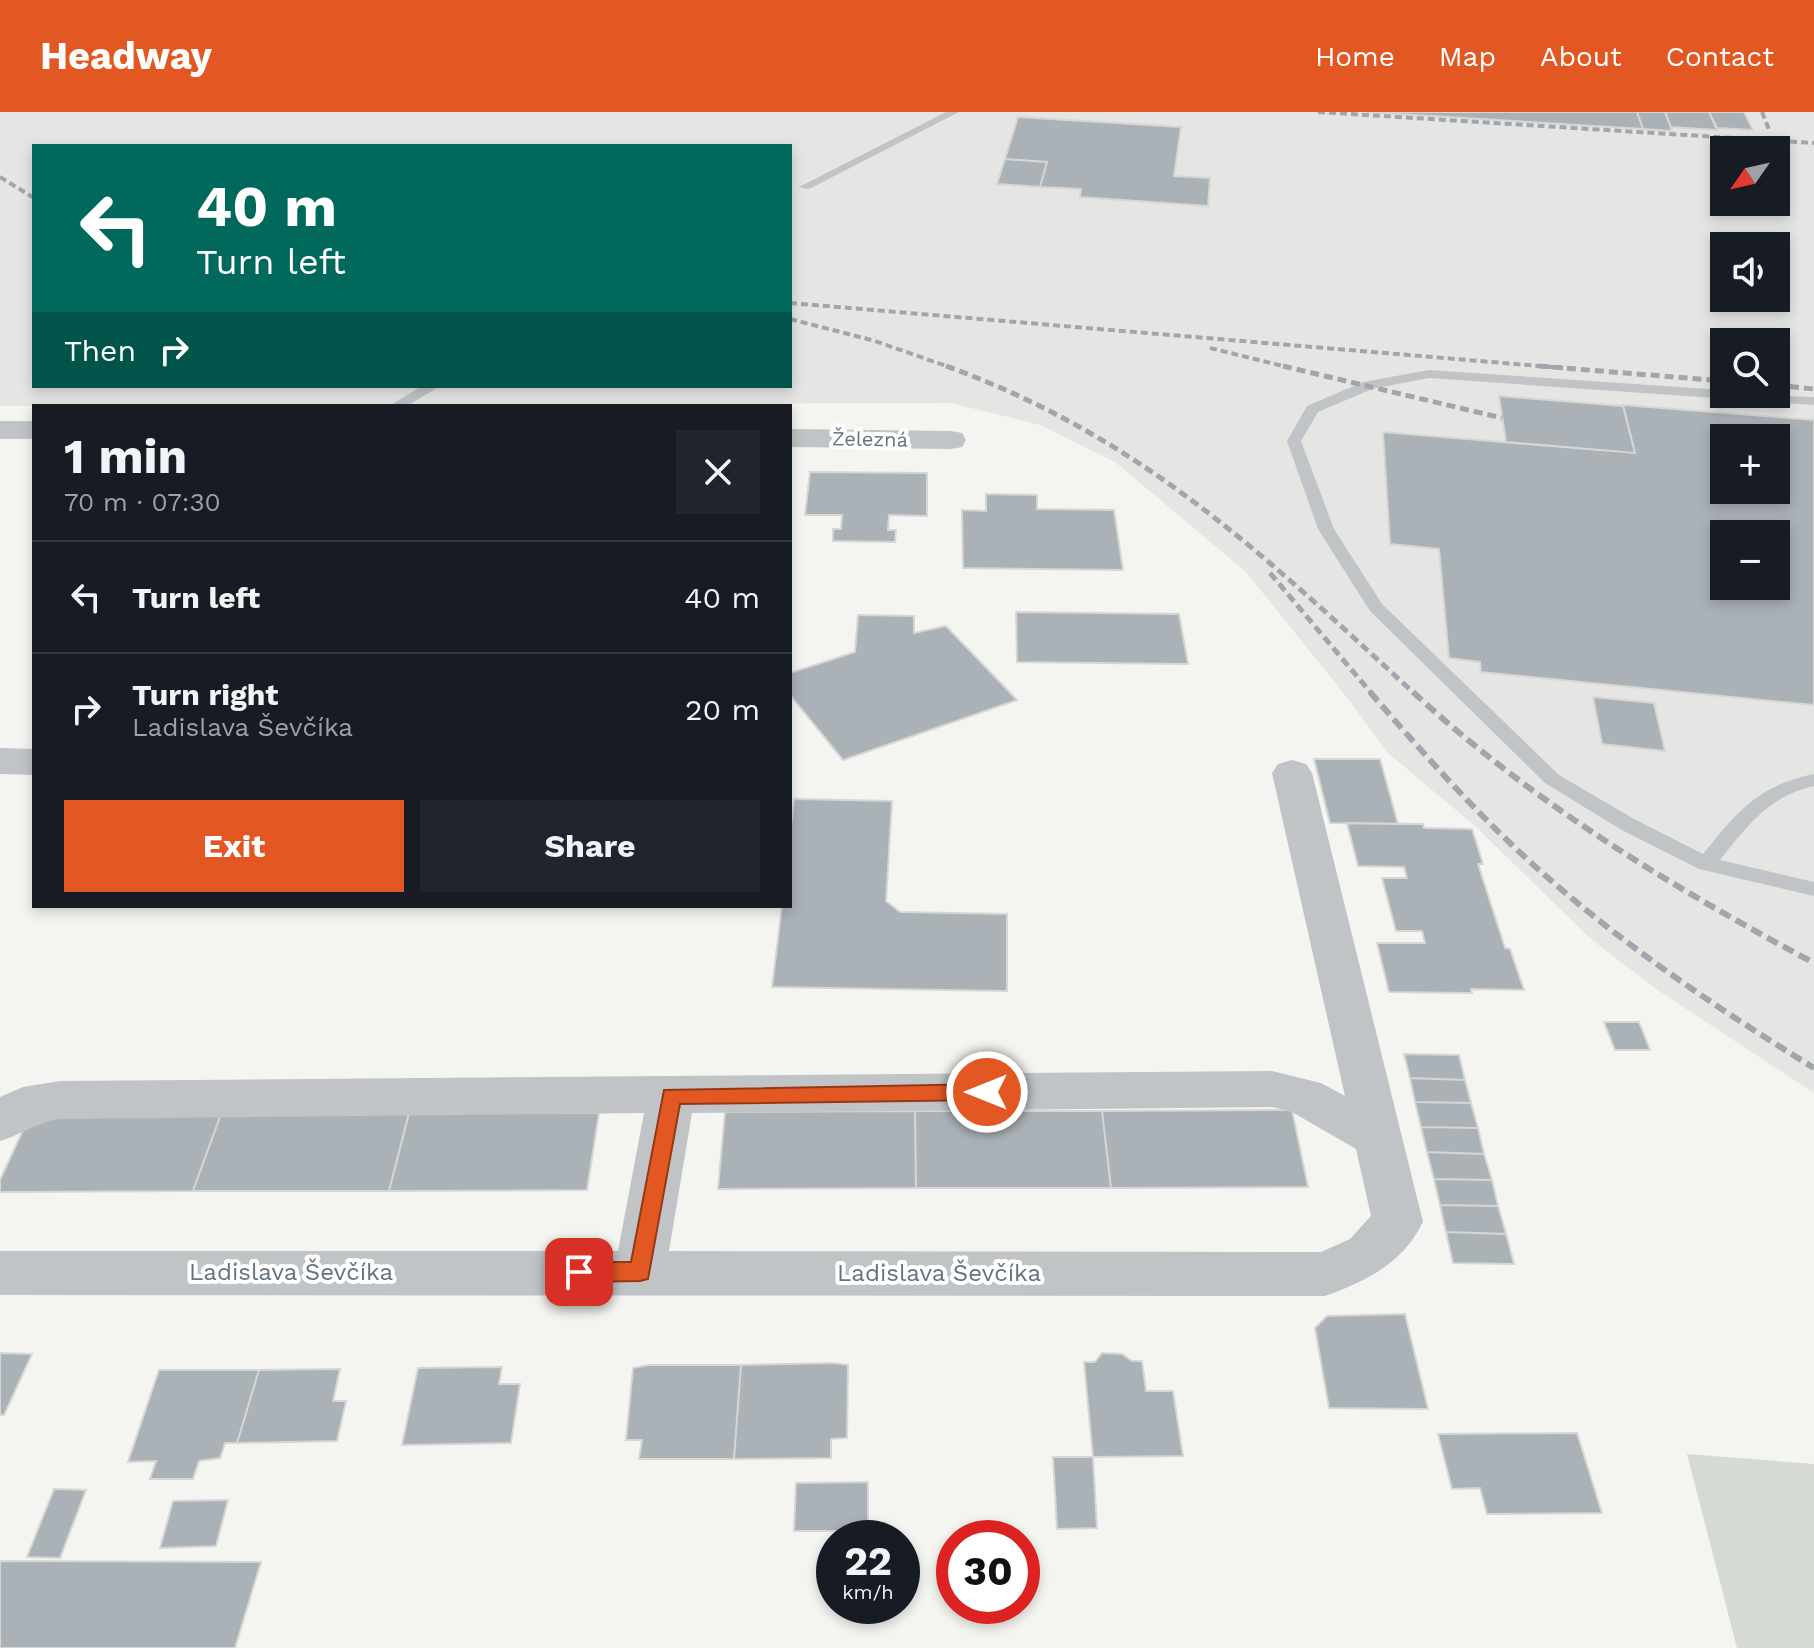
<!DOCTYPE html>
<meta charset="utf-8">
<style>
body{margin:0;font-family:"Work Sans",sans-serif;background:#20242c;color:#f1f3f6;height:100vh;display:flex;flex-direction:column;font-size:30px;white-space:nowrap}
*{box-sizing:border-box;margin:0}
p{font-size:26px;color:#9ea1a6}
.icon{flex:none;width:44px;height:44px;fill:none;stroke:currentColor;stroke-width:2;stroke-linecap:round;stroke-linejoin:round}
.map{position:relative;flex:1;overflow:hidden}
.panel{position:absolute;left:32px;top:292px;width:760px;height:504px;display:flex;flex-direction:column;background:#171b24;border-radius:0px;box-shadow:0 4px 12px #0003}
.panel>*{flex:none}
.guide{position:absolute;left:32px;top:32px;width:760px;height:244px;border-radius:0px;box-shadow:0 4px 12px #0003;background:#00695c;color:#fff;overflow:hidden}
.needle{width:52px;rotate:236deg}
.tools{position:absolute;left:1710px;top:24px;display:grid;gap:16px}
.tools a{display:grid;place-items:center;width:80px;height:80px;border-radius:0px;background:#171b24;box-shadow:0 4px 12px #0003;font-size:40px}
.speed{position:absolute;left:816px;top:1408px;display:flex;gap:16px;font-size:40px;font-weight:700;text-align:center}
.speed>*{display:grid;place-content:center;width:104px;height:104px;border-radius:50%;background:#171b24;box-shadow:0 4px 12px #0003;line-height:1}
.speed small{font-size:20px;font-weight:400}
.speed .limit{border:12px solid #d22;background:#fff;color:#111}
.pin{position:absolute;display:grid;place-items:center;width:68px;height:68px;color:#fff;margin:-34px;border-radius:16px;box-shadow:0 4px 12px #0006}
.me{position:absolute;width:88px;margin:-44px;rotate:270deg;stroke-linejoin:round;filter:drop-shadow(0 0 6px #0008)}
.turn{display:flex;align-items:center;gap:28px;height:168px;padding:0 32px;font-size:36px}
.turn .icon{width:104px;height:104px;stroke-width:2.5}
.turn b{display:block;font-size:56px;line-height:68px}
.then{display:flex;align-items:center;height:76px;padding:0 32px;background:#0003;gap:16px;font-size:30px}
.round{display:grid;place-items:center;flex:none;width:84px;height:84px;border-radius:0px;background:#20242c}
.summary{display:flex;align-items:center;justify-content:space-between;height:136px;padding:0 32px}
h1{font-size:48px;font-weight:700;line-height:60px}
.button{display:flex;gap:16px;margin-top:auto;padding:16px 32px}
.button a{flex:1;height:92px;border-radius:0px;background:#e35722;color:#fff;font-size:32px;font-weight:700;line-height:92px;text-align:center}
.button a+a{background:#20242c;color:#f1f3f6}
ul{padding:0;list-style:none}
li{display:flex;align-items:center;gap:24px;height:112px;padding:0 32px;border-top:2px solid #363941}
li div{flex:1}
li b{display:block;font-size:30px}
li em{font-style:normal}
header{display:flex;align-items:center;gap:48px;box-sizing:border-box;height:112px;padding:0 40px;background:#e35722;color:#fff}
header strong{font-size:38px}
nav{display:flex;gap:44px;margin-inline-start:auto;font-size:28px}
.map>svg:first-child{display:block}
.built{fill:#e5e6e4;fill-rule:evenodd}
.green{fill:#d5dbd2}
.building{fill:#aab1b7;stroke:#d6d6d3;stroke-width:2;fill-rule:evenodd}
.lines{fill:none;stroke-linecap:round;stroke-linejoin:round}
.service{fill:#c0c4c7;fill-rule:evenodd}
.minor{fill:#c0c4c7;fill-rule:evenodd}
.rail-far2{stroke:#a0a6ac;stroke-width:4;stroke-dasharray:7 4;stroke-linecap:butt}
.rail-far1{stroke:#a0a6ac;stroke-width:5;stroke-dasharray:9 5;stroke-linecap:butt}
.rail{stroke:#a0a6ac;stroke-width:6;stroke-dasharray:12 6;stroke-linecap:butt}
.route{fill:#e35722;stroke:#943916;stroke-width:2}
.labels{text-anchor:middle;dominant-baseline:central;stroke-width:8;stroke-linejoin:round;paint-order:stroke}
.far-street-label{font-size:20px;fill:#637382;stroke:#fff}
.street-label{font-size:24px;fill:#637382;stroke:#fff}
</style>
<header>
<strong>Headway</strong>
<nav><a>Home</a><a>Map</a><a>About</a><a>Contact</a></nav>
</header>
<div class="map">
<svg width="1814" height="1536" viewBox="0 0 1814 1536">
<rect width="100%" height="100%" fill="#f4f5f0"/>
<path class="built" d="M0 0H1814V981L1659 879 1592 828 1476 715 1387 640 1349 588 1246 460 1115 350 1040 313 951 291 0 294ZM34 34H790V274H34ZM1724 38H1776V90H1724ZM1724 134H1776V186H1724ZM1724 230H1776V282H1724ZM1724 326H1776V378H1724ZM1724 422H1776V474H1724Z"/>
<path class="green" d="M1687 1342 1814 1352V1536H1737Z"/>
<path class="building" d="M1366 0H1637L1643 17Z
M1637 0H1665L1672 19 1643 17Z
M1665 0H1709L1717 18 1671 15Z
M1709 0H1744L1753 18 1717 16Z
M1018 5 1181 15 1174 64 1210 66 1208 94 1080 85 1081 77 1040 75 1047 50 1005 47Z
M1005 47 1047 50 1040 75 997 72Z
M1499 284 1623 294 1635 341 1506 330Z
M1623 293 1814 308V593L1481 560 1480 550 1449 546 1439 437 1390 432 1383 320 1635 341ZM1724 326H1776V378H1724ZM1724 422H1776V474H1724Z
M810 360 927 361V404L889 403 888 418H896L895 430 833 429V417H841L842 403H805Z
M986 382 1037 383V397L1114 398 1123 458 963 456 962 398 986 399Z
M1016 500 1179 502 1188 552 1017 550Z
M858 503 914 504V521L946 514 1017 588 843 648 790 583V561L855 540Z
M1593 585 1654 591 1665 639 1602 632Z
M1314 647H1380L1398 712 1330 711Z
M794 687 892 689 886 789 900 800 1007 802V879L772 875 782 794H790V724Z
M1347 711 1423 712 1424 716 1472 717 1483 752H1478L1505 836 1510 837 1524 878 1471 877 1472 881 1389 880 1377 831H1425L1422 819H1396L1382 766H1407L1404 755 1358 754Z
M1604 910H1639L1650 938H1615Z
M1404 942 1459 943 1465 968 1410 966Z
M1410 966 1465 968 1471 991 1415 990Z
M1415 990 1471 991 1478 1016 1421 1015Z
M1292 998 1308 1075 1111 1076 1102 999Z
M915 999 916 1076 718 1077 725 1000Z
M915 999H1102L1111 1076H916Z
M409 1001H599L587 1078 389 1079Z
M409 1001 389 1079H193L221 1002Z
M221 1002 193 1079 0 1080V1068L30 1003Z
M1421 1015 1478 1016 1484 1042 1427 1040Z
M1427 1040 1484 1042 1492 1068 1434 1067Z
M1434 1067 1492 1068 1498 1094 1440 1093Z
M1440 1093 1498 1094 1506 1122 1446 1120Z
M1446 1120 1506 1122 1514 1152 1453 1151Z
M1405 1202 1428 1297 1329 1296 1315 1216 1327 1204Z
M0 1241 32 1242 4 1303H0Z
M1102 1241 1122 1242 1132 1249H1142L1146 1279H1173L1183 1344 1093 1345 1084 1250H1095Z
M833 1251 848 1253 847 1326 831 1327V1346L734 1347 741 1253Z
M649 1253H741L734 1347H639L642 1328H626L633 1256Z
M502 1255 499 1272H520L511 1331 402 1333 418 1256Z
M340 1257 333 1289H346L337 1329 237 1331 259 1258Z
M159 1258H259L237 1331H225L220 1346 199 1349 193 1367H150L156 1349 128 1350Z
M1577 1321 1602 1401 1487 1402 1480 1376 1452 1377 1438 1322Z
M1053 1345H1093L1097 1416 1057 1417Z
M868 1370V1419H794L796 1371Z
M54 1377 86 1378 60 1446 27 1445Z
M228 1388 216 1434 160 1436 173 1389Z
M0 1449 261 1450 235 1536H0Z"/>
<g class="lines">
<path class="service" d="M946 0H959L809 77 799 75Z
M1429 258 1724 278V282L1814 285V293L1429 266 1372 277 1318 300 1301 329 1334 417 1382 492 1559 663 1634 707 1703 742C1738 699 1757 674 1814 662V674C1769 684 1747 714 1720 748L1814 770V784L1699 757 1620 717 1545 671 1370 499 1318 417 1287 329 1307 294 1363 270Z
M422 274H440L407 294H389Z"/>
<path class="minor" d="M0 309H34V327H0Z
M790 317 951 319 962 321 966 328 962 335 951 337 790 335Z
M0 636 34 637V663L0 662Z
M1292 648 1306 652 1312 661 1423 1110C1403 1151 1367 1169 1325 1184L0 1183V1139H618L644 1001 60 1007C35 1011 23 1022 0 1029V985L23 975 60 969 1272 959 1321 971 1345 984 1272 661 1278 652ZM1272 995 1292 1000 1356 1037 1371 1104 1350 1127 1321 1140 669 1139 692 1001Z"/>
<path class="rail-far2" d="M1318 0 1814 31
M1762 0 1770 20
M0 65 34 86
M790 191 1563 256
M790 207 875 229 952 256
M1210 236 1291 256"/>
<path class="rail-far1" d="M946 254C1142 325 1265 444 1415 582
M1283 254 1502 306
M1539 254 1724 269
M1776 273 1814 277
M1270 461 1372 582"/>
<path class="rail" d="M1370 580C1415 632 1461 684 1511 732 1602 819 1707 890 1814 956
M1413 580C1533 691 1670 774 1814 851"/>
</g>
<path class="route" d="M987 972 994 975 997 980 994 986 987 988 680 992 648 1167 640 1169 579 1170 571 1167 568 1160 571 1153 579 1150H631L664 978Z"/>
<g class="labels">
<g class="far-street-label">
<text transform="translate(870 327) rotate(1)">Železná</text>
</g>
<g class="street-label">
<text x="291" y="1160">Ladislava Ševčíka</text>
<text x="939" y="1161">Ladislava Ševčíka</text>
</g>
</g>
</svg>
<div class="tools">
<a><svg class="needle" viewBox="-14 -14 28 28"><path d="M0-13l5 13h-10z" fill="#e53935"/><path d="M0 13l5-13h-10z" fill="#9ea1a6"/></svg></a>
<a><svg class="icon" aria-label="sound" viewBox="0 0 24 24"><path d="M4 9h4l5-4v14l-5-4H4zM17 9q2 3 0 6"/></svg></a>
<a><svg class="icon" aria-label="search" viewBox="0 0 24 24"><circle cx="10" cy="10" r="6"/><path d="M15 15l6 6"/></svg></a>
<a>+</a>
<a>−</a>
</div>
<div class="speed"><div>22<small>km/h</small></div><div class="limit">30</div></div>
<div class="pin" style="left:579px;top:1160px;background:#d93025"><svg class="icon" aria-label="arrive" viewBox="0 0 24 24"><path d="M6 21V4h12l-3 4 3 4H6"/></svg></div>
<svg class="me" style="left:987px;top:980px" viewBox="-20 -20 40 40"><circle r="17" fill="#e35722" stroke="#fff" stroke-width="3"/><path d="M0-11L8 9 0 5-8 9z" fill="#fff"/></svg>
<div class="guide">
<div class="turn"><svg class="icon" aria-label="left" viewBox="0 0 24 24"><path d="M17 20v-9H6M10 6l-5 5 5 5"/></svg><div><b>40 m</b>Turn left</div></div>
<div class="then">Then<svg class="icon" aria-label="right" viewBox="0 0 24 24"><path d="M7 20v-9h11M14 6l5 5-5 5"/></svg></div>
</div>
<section class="panel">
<div class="summary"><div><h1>1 min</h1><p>70 m · 07:30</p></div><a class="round"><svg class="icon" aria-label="close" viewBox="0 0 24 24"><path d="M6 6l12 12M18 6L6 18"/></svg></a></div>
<ul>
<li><svg class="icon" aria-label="left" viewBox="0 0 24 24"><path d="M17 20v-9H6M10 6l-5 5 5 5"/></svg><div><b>Turn left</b></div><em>40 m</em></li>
<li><svg class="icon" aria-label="right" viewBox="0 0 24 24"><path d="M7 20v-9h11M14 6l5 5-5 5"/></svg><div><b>Turn right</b><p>Ladislava Ševčíka</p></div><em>20 m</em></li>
</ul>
<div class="button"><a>Exit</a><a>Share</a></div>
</section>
</div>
